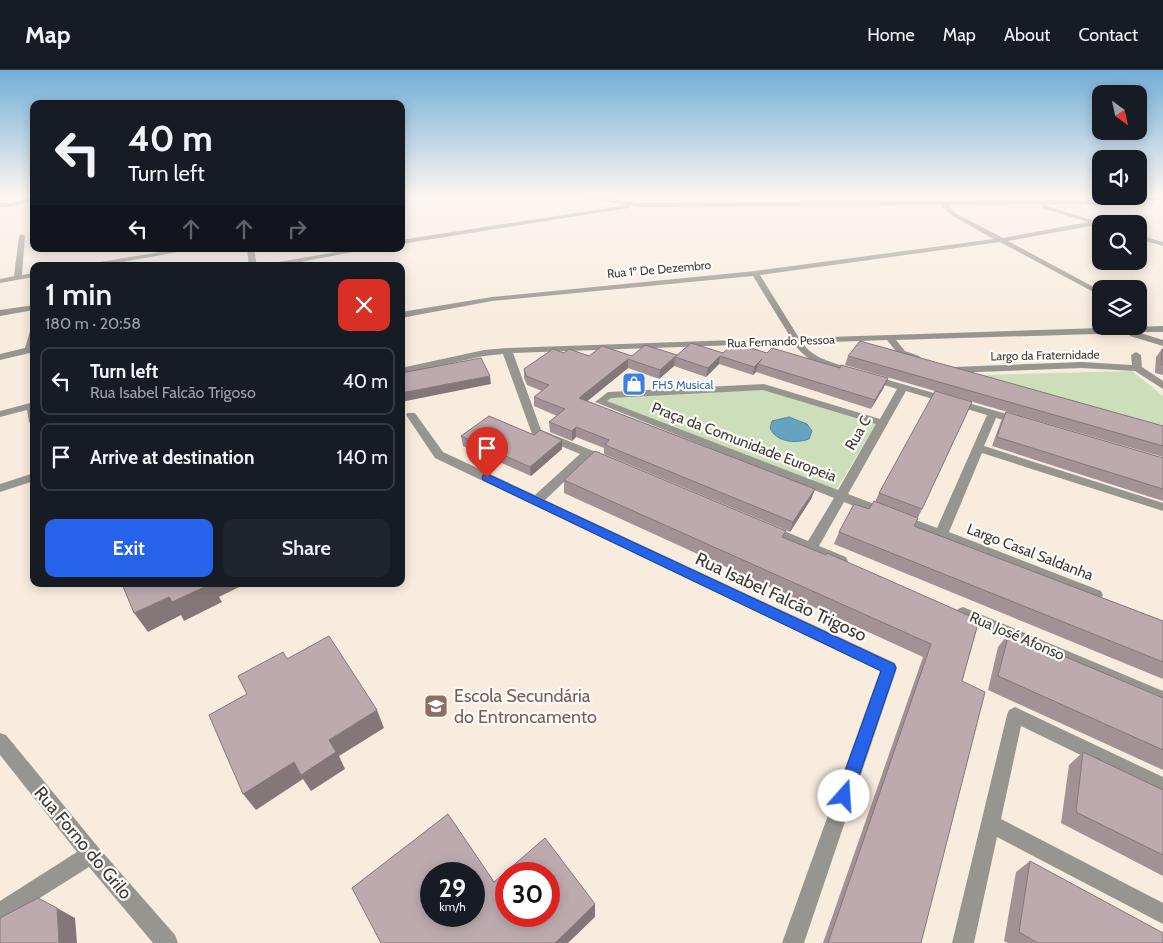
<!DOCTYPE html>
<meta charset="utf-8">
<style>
body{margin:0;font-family:Cabin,sans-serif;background:#20242c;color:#f1f3f6;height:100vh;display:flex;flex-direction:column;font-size:19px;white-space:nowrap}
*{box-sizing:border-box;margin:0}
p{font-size:16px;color:#9ea1a6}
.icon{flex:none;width:28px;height:28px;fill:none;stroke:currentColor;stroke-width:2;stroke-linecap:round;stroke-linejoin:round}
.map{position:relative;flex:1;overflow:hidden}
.drawer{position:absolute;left:30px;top:192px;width:375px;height:325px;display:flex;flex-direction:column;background:#171b24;border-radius:10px;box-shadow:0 2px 12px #0003}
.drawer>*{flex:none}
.top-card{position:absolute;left:30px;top:30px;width:375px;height:152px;border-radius:10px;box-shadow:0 2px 12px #0003;background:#171b24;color:#f1f3f6;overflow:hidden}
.needle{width:32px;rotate:147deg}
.fabs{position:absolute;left:1092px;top:15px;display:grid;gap:10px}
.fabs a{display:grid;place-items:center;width:55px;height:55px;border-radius:10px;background:#171b24;box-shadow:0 2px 12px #0003;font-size:25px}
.speed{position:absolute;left:420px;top:792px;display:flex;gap:10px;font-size:25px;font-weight:700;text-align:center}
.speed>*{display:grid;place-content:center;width:65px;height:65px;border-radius:50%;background:#171b24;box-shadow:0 2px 12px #0003;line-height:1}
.speed small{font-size:12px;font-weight:400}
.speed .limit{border:8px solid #d22;background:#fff;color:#111}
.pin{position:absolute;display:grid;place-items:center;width:42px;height:42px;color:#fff;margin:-51px -21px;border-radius:50% 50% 50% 0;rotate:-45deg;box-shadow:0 0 5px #0007}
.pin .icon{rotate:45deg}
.me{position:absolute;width:55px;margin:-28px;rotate:19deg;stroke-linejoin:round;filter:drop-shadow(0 0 4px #0008)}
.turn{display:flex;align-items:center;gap:18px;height:105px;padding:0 15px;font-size:22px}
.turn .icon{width:65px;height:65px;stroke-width:2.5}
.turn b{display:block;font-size:35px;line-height:42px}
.lanes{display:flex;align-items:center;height:48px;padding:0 15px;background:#0003;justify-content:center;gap:25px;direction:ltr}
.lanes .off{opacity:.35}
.round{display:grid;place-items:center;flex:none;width:52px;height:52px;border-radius:10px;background:#20242c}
.overview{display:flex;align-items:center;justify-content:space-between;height:85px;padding:0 15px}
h1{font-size:30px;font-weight:600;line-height:38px}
.primary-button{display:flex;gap:10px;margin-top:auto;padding:10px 15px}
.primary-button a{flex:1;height:58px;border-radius:10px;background:#2563eb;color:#fff;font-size:20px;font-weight:600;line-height:58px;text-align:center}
.primary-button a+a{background:#20242c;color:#f1f3f6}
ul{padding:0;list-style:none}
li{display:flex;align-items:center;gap:15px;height:68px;margin:0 10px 8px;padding:0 5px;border:2px solid #363941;border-radius:10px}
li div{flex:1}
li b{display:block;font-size:19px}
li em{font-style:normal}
header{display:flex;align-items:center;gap:30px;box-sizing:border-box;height:70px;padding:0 25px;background:#171b24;border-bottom:1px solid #363941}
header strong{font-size:24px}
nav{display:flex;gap:28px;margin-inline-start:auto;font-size:18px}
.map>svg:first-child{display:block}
.green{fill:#cddeba}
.water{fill:#65a4c1;stroke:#5a8497}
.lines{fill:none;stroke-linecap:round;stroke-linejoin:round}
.minor{fill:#97958f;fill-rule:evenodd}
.wall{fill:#a29296}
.shaded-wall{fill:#84777a}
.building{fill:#bcaaaf;stroke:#84777a;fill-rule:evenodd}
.route{fill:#2563eb;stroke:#184099}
.labels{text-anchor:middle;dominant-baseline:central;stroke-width:4.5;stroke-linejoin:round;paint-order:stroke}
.far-street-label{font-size:12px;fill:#3f3a35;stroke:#fdfbf8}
.far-shop-label{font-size:12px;fill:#366cbe;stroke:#fdfbf8;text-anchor:start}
.street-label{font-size:15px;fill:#3f3a35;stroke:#fdfbf8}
.near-street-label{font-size:18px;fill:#3f3a35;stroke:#fdfbf8}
.near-education-label{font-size:18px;fill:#785e54;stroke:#fdfbf8;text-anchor:start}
</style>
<header>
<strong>Map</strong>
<nav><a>Home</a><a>Map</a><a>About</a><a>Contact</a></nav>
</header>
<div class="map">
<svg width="1163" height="873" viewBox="0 0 1163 873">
<rect width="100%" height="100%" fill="#f8ecdf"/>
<path class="green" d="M1132 301 1163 326V357L978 305Z
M764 318 877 353 836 420 606 332 613 326Z"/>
<path class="water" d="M789 347 807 354 812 361 809 369C795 374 776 372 770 358L772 351Z"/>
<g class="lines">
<path class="minor" d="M565 125H580L642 133 1108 130 1163 125V129L1108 134 948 135 957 144 1003 168 1088 152 1042 138V136L1044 135 1098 152 1099 153 1096 155 1008 171 1101 221V226L1000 172 760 205 799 268 1163 256V262H1137L1163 270V276L1130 266 1129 263 896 270 905 281 919 286 921 288 916 291 899 285 887 270 803 273C811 287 829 291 843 296L845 298 840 301C822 296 804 290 794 273L513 283 541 360 611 388 613 391 607 395 589 388 545 430 895 593 897 598 804 873H782L880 601 435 388 406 345 407 343H415L443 382 535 425 580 384 532 364 503 284 484 286 401 304V298L484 280 507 278 791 268 753 206 492 231 401 248V242L492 227 755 201 994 169 953 146 940 135 642 137Z
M34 127V131L10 137H0V133H10Z
M627 135 629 136V138L401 174V170Z
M22 164 25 166 22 205 34 203V207L0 213V209L14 206 19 166Z
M1139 165 1163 172V176L1139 169Z
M179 179H195L100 196H84L88 194Z
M247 179H254L257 196H249Z
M354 179H369L279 196H263L267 194Z
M34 235V240L0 246V240Z
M34 258V282L0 290V284L25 278 30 261Z
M1136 282 1141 285 1142 297 1163 311V319L1135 301 1082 298 953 303 948 300 953 297 1082 292 1132 295 1131 285Z
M871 305 1024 349 1025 351 1024 353 1020 354 996 348 984 376 1163 433V441L982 383 949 462 1101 521 1103 525 1101 529 1096 531 1091 529 844 432 819 476 846 487 848 491 846 495 841 496 765 463 764 460 765 457 770 455 808 471 834 428 595 332 608 322 764 314 880 349 897 319 868 310 866 308ZM763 320 876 354 838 420 607 331 611 328ZM906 321 987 345 937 458 848 424Z
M34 332V355L29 352 27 340 0 347V341Z
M34 403V411L0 422V414Z
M963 537 1163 621V636L958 547 956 543 958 539Z
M1015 637 1163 707V725L1021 656 1001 749 1163 833V854L997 767 974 873H952L1007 645 1009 640Z
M0 663 6 665 98 777 175 865 178 873H153L89 797 0 853V831L77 782 0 685Z"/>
</g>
<path class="wall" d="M1162 279H1163V305L1155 303 1156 287Z
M564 283 589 286H632L723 283H767L884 317 871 339 756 302 753 305 719 294 706 307 674 296 659 309 628 298 587 331 815 419 811 429 790 462 604 384V378L576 367 572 371 550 362 549 352 557 346 534 336V327L542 321 527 315 524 308V299Z
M848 286 1163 356V387L845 295Z
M972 332 914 456 1163 551V609L834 474 839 462 869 439 875 432 879 423Z
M1006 342 1163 388V431L992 376 1001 351Z
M534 365 562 370V379L531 406 463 376 461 366Z
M564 410 786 461 784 468 979 550 962 611 921 873H823L923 587 564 423Z
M1009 563 1163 628V700L988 620 998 577Z
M1083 682 1163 720V806L1061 753 1069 695Z
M1030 791 1163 873H1008L1004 871 1016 802Z"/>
<path class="shaded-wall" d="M677 285 675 287 674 296 659 309 660 300Z
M720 286 719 294 706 307 708 298Z
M628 289V298L579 338V328Z
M762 289 758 294 756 302 753 305 754 297Z
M490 306 491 314 401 332V323Z
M888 308 884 317 871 339 875 330Z
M576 357V367L572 371V361Z
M562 370V379L531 406 530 397Z
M815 419 811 429 790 462 793 452Z
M211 514H245L219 527 222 532 184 551 181 545 148 562 134 543 169 527Z
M377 640 384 658 339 686 345 699 311 721 303 709 256 740 243 724Z
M595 834V847L568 873H555Z
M57 838 75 848 77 873H59Z"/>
<path class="building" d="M860 271 1163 356V376L848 286Z
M691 273 723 283 734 273 767 283 772 278 840 298 841 295 888 308 875 330 758 294 762 289 754 297 720 286 708 298 675 287Z
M645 275 677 285 660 300 628 289 579 328 815 419 793 452 605 375 609 370 576 357 572 361 549 352 565 339 534 327 549 315 526 306 524 299 553 279 564 283 569 279 589 286 602 276 632 286Z
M1162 279H1163V295L1161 294Z
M481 288 490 306 401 323V303Z
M935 321 972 332 922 439 879 423Z
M1006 342 1163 388V419L997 367Z
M489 346 534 365 540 360 562 370 530 397 461 366Z
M595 381 786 461 782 467 826 485 827 483 979 550 962 611 985 622 921 873H828L931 574 564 410Z
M874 431 918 448 914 456 1163 551V592L839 462 854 434 869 439Z
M122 514H211L172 532 169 527 134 543Z
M1009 563 1163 628V680L998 606Z
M329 566 377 640 329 670 336 682 301 705 294 692 243 724 209 645 247 624 238 606 283 582 287 589Z
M1083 682 1163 720V785L1076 742Z
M448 744 494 812 545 768 595 834 555 873H381L352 818ZM431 804H474V846H431ZM506 804H549V846H506Z
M1030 791 1163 863V873H1038L1019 862Z
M38 828 57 838 59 873H0V848Z"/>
<linearGradient id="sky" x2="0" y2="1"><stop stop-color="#73aed8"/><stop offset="0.51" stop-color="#fcf6f1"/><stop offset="1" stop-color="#fcf6f1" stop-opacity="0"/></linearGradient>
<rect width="1163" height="247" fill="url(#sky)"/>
<path class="route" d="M487 404 894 594 896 598 850 732 844 735 838 732 836 726 881 601 483 410 482 408 483 405Z"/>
<defs>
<g id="shop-square" transform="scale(1.25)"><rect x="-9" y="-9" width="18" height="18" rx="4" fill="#3f7fe0" stroke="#fdfbf8"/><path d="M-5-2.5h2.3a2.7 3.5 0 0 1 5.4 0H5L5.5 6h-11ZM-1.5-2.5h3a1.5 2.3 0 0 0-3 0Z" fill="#fff"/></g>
<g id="school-square" transform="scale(1.25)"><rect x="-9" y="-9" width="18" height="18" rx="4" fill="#8d6e63" stroke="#fdfbf8"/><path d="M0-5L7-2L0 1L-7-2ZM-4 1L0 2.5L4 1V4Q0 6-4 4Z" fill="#fff"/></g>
</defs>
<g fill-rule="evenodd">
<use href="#shop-square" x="634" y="314"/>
<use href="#school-square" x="436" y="636"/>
</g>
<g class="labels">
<g class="far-street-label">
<text transform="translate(659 199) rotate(-5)">Rua 1º De Dezembro</text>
<text transform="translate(781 271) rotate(-2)">Rua Fernando Pessoa</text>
<text transform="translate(1045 285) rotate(-1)">Largo da Fraternidade</text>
</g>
<g class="far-shop-label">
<text x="652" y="314">FH5 Musical</text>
</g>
<g class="street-label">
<text transform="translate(858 363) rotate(-60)">Rua C</text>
<text transform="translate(744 372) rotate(21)">Praça da Comunidade Europeia</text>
<text transform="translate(1030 482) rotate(21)">Largo Casal Saldanha</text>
<text transform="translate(1017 566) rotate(23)">Rua José Afonso</text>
</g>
<g class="near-street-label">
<text transform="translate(781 527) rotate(25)">Rua Isabel Falcão Trigoso</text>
<text transform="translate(83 773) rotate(50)">Rua Forno do Grilo</text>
</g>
<g class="near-education-label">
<text x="454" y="626">Escola Secundária<tspan x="454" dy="21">do Entroncamento</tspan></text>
</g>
</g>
</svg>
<div class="fabs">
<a><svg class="needle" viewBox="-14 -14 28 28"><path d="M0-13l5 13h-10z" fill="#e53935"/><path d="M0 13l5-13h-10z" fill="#9ea1a6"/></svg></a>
<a><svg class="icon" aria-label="sound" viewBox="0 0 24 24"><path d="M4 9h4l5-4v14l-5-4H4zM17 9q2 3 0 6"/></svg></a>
<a><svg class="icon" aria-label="search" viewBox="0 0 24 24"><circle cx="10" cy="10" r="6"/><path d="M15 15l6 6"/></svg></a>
<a><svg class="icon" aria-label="layers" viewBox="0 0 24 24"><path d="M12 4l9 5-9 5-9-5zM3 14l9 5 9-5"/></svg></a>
</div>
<div class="speed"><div>29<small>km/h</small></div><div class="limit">30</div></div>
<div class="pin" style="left:487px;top:408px;background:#d93025"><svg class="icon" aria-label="arrive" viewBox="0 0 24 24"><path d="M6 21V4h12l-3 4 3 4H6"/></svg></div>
<svg class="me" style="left:844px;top:726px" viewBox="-20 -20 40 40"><circle r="19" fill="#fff"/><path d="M0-13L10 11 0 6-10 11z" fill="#2563eb"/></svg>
<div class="top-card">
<div class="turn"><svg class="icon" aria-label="left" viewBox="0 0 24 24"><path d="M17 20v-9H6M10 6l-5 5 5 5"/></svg><div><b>40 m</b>Turn left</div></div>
<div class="lanes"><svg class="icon" aria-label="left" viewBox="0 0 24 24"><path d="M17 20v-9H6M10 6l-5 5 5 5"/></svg><svg class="icon off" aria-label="ahead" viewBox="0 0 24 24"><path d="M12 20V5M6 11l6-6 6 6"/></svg><svg class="icon off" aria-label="ahead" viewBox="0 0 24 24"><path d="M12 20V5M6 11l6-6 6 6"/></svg><svg class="icon off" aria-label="right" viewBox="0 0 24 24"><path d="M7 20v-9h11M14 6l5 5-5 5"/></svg></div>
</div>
<section class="drawer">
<div class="overview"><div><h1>1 min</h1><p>180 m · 20:58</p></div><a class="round" style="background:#d93025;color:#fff"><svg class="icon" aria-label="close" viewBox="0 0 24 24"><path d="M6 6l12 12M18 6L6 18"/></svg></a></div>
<ul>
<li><svg class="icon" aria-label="left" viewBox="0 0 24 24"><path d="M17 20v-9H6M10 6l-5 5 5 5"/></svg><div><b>Turn left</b><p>Rua Isabel Falcão Trigoso</p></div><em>40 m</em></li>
<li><svg class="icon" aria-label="arrive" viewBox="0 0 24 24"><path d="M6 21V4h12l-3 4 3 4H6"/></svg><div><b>Arrive at destination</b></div><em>140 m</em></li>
</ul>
<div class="primary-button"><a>Exit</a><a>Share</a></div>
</section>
</div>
